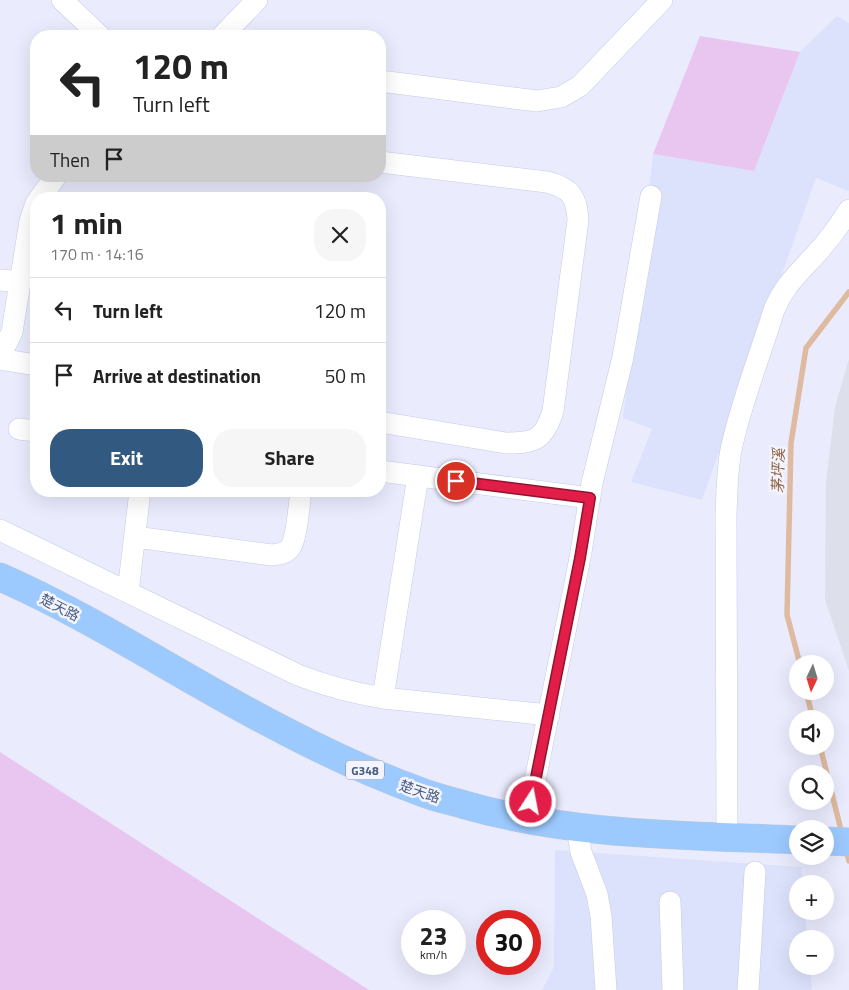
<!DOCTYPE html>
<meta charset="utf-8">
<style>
body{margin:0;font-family:"Titillium Web","Noto Sans SC",sans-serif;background:#f6f6f6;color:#222;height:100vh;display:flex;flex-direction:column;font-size:19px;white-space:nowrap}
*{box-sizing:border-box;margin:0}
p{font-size:16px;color:#767676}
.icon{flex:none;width:28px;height:28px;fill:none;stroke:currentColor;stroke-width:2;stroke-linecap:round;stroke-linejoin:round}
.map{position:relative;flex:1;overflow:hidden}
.panel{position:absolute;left:30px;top:192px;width:356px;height:305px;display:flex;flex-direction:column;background:#fff;border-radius:20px;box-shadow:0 5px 20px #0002}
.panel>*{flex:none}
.banner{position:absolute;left:30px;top:30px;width:356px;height:152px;border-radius:20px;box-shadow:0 5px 20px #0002;background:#fff;color:#222;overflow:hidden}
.needle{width:32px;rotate:184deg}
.tools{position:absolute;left:789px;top:655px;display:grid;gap:10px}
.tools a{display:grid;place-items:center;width:45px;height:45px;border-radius:50%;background:#fff;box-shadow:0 5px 20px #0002;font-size:25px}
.speed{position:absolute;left:401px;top:910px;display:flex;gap:10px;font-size:25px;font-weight:700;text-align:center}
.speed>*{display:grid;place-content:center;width:65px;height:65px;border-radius:50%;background:#fff;box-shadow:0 5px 20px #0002;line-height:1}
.speed small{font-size:12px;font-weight:400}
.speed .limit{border:8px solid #d22;background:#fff;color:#111}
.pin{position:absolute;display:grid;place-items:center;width:42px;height:42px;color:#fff;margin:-21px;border:2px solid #fff;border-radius:50%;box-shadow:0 1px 5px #0007}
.me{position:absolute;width:55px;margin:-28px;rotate:11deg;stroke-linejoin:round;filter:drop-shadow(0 0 4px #0008)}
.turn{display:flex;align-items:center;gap:18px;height:105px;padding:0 20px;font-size:22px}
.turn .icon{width:65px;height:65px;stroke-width:2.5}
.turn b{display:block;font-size:35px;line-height:42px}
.then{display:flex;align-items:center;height:48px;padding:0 20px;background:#0003;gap:10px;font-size:19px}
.round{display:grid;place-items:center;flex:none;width:52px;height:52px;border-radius:20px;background:#f6f6f6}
.overview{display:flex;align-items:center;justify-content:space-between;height:85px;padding:0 20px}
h1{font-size:30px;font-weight:700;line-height:38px}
.cta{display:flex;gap:10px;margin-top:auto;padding:10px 20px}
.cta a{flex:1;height:58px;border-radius:20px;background:#325980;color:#fff;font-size:20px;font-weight:700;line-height:58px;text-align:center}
.cta a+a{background:#f6f6f6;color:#222}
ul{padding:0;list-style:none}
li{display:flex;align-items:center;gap:15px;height:65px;padding:0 20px;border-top:1px solid #e0e0e0}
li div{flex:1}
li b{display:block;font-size:19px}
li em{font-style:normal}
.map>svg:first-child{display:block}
.residential{fill:#dde2fc}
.industrial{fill:#dde0eb}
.green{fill:#e9c6ef}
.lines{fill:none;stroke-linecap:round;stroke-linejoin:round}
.stream{stroke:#debba0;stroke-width:5.5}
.minor-casing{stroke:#c2cce5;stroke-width:22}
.highway-casing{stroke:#c5cbd5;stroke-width:29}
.minor{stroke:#fff;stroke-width:21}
.highway{stroke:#9cc9fe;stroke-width:28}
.route-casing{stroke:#92132f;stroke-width:12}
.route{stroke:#e11d48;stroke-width:9}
.labels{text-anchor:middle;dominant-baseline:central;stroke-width:5;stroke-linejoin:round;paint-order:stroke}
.shield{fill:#f2f4ff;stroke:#7c8aa4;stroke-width:1}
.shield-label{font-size:12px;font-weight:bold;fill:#495c7d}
.street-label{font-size:14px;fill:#495c7d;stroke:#f2f4ff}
.water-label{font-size:15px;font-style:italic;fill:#926440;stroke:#f2f4ff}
</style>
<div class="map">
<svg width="849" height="990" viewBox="0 0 849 990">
<rect width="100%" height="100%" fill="#eaecfe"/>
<path class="residential" d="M837 16 849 23V191L816 178 702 500 631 482 652 429 623 418 653 154 754 171 800 52Z
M555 850 801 867 803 884H798V911H805L807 939H798V966H810L812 990H542L554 967Z"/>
<path class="industrial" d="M849 359V671L825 600 826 482 835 407Z"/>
<path class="green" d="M700 36 800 52 754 171 653 154Z
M0 752 369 990H0Z"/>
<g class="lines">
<path class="stream" d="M800 664 787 615 791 443 806 348 849 292
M806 691 813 719
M820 746 842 834
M846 850 849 861"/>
<g class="minor-casing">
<path id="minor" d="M62 0 100 36
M222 36 257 0
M380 81 537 101 561 97 580 86 662 0
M380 162 547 182C570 188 577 196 578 220L553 411C544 440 535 443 506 443L380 422
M39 199 56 176
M0 280 20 282
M0 356 12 332 30 221 36 203
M0 359 36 365
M19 429 36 431
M380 471 590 498
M0 530 298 675C326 686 353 693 383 698L549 715
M135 537 272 555C279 554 285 554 290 548 297 539 299 504 301 491
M128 592 140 491
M383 698 418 476
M527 820 580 558 592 483 623 357 651 196
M577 828 581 852 597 894 601 916 606 990
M727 837 726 515C727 493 727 471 731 450 741 402 760 356 774 310 785 284 798 274 816 254 829 240 839 226 849 210
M670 902 673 990
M748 990 755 872"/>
</g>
<g class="highway-casing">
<path id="highway" d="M0 577C100 621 190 683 287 732 331 755 377 776 424 793 437 798 452 801 465 805 573 836 686 835 798 840
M825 841 849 842"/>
</g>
<use href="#minor" class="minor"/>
<use href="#highway" class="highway"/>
</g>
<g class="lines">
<g class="route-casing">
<path id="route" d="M456 481 590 498 580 558 531 802"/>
</g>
<use href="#route" class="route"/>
</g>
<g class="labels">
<rect class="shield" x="346" y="760.5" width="38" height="19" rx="4"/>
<g class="shield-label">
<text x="365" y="770">G348</text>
</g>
<g class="street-label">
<text transform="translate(60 607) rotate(27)">楚天路</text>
<text transform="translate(420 791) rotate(19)">楚天路</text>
</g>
<g class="water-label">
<text transform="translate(778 471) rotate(-89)">茅坪溪</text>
</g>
</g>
</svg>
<div class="tools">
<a><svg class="needle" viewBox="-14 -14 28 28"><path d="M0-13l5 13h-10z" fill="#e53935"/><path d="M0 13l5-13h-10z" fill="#767676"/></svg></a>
<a><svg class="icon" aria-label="sound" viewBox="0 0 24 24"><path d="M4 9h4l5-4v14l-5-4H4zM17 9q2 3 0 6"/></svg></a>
<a><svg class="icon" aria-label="search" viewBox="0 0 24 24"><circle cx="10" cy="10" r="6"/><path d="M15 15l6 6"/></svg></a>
<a><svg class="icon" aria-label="layers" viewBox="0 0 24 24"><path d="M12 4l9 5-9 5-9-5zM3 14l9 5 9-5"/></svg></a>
<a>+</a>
<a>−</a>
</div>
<div class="speed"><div>23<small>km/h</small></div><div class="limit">30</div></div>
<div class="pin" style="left:456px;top:481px;background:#d93025"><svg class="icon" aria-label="arrive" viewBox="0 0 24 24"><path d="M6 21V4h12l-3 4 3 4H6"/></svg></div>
<svg class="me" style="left:531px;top:802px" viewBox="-20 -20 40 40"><circle r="17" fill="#e11d48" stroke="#fff" stroke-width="3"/><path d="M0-11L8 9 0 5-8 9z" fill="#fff"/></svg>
<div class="banner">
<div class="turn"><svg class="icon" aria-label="left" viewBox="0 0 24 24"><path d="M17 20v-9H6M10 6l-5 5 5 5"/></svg><div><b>120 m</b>Turn left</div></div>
<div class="then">Then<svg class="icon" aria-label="arrive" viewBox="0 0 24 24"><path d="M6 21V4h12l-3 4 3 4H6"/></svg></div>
</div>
<section class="panel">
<div class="overview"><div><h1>1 min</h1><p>170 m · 14:16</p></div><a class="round"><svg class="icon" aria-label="close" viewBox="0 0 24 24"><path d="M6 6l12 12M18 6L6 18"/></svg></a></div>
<ul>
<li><svg class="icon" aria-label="left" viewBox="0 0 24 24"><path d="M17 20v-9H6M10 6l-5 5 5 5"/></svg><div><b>Turn left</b></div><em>120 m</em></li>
<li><svg class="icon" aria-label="arrive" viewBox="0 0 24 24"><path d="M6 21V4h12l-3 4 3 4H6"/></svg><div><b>Arrive at destination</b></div><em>50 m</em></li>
</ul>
<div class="cta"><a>Exit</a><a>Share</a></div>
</section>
</div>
